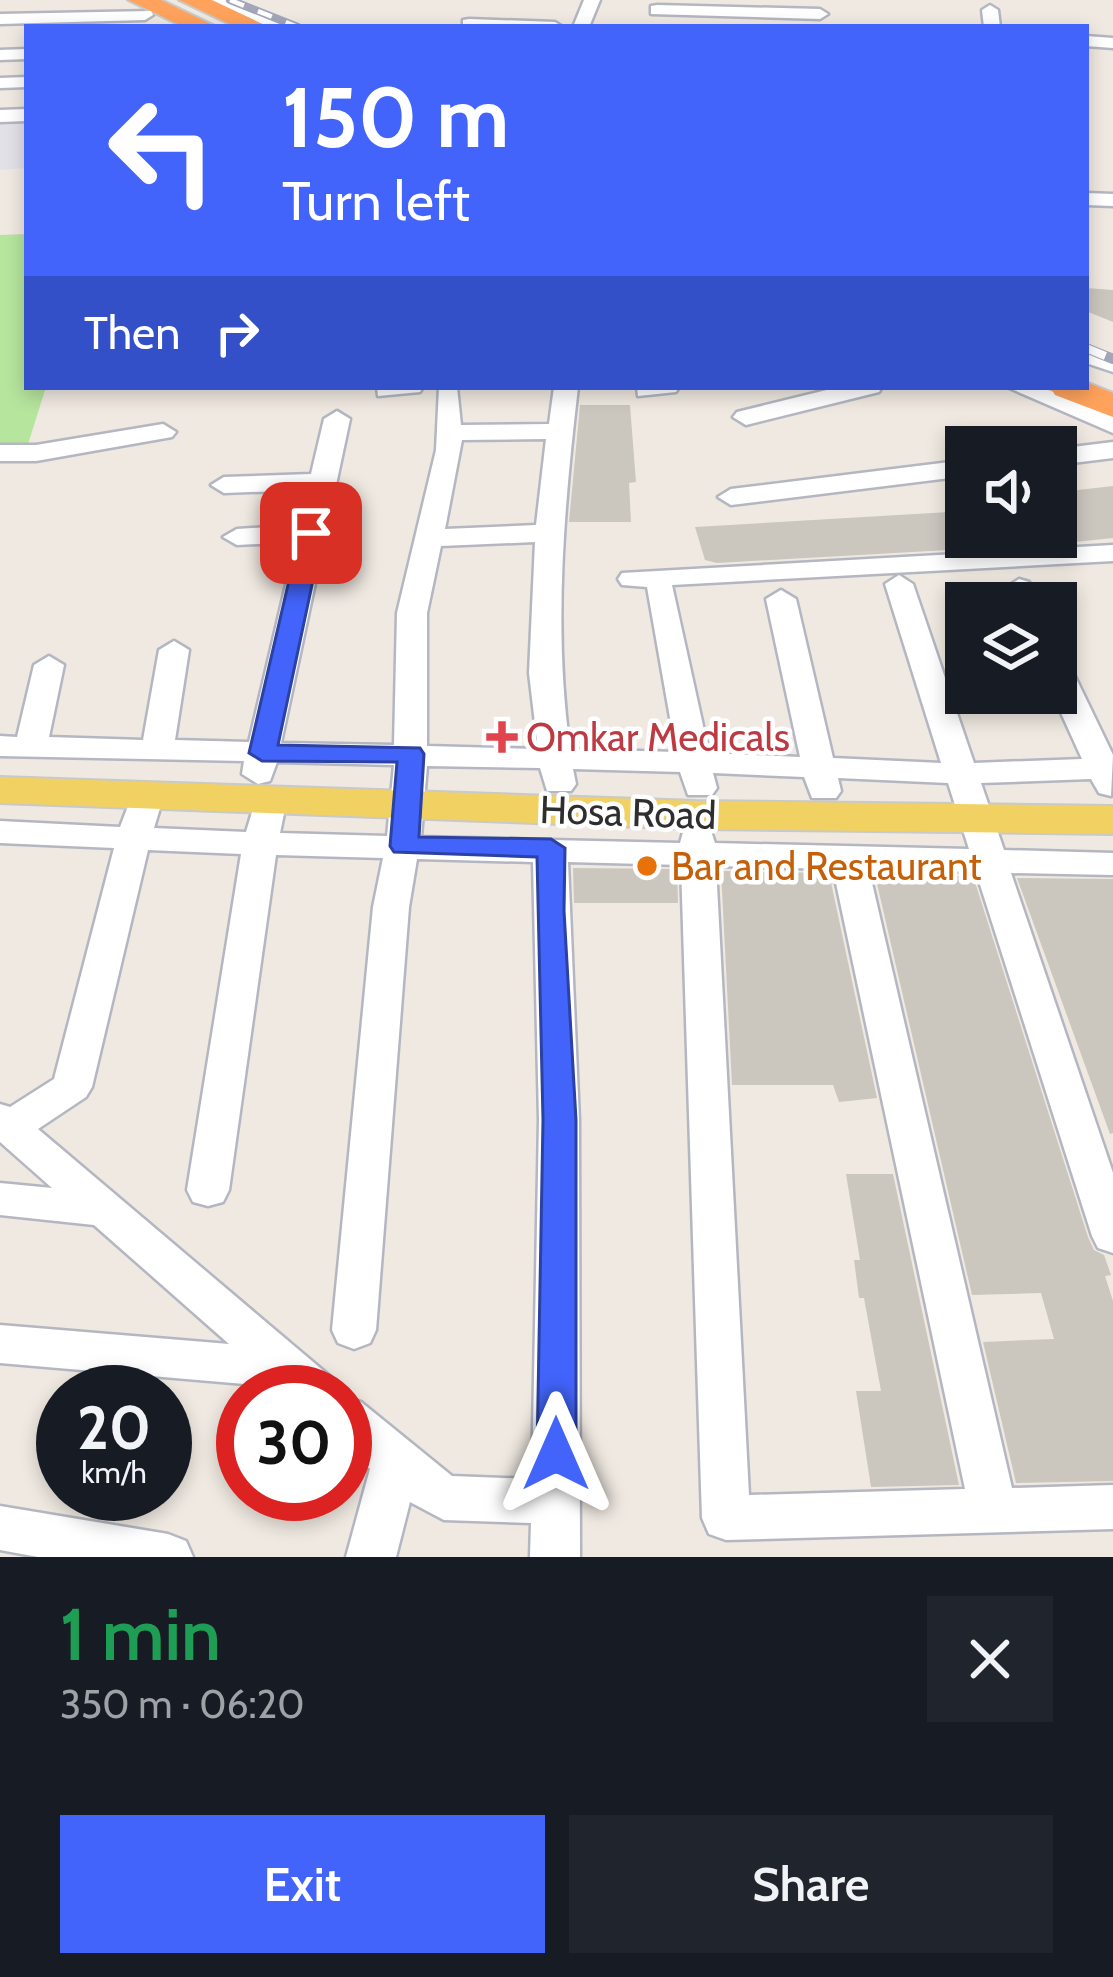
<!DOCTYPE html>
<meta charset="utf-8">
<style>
body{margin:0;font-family:Cabin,sans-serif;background:#20242c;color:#f1f3f6;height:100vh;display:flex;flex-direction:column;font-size:45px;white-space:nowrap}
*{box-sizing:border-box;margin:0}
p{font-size:39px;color:#9ea1a6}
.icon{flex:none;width:66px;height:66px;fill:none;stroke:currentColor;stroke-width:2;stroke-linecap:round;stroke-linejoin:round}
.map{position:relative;height:1557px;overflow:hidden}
.drawer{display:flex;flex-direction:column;background:#171b24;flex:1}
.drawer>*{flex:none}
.banner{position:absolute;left:24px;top:24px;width:1065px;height:366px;border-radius:0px;box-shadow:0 6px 18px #0003;background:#4264fb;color:#fff;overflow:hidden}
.fabs{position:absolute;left:945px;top:426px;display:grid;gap:24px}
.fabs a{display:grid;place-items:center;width:132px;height:132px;border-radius:0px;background:#171b24;box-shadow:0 6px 18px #0003;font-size:60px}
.speed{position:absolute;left:36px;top:1365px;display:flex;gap:24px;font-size:60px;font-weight:700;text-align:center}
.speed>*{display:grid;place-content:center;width:156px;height:156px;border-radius:50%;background:#171b24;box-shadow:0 6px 18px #0003;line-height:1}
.speed small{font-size:30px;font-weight:400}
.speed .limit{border:18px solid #d22;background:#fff;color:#111}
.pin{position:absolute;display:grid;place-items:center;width:102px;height:102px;color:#fff;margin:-51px;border-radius:24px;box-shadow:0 6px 18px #0006}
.me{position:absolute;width:132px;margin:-66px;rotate:0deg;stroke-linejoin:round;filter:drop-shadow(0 0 9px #0008)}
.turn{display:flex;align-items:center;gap:42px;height:252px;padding:0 60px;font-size:54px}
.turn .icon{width:156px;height:156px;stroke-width:2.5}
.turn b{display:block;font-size:84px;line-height:102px}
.then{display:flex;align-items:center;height:114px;padding:0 60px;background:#0003;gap:24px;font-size:45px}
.round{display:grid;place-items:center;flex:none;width:126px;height:126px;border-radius:0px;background:#20242c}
.head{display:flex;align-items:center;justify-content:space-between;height:204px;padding:0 60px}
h1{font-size:72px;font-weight:600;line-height:90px;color:#1e9e55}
.button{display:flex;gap:24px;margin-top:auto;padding:24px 60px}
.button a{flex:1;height:138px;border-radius:0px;background:#4264fb;color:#fff;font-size:48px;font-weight:600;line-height:138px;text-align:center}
.button a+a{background:#20242c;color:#f1f3f6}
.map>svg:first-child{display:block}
.industrial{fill:#e3e1e8}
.green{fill:#b6e59e}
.building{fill:#cbc7bf}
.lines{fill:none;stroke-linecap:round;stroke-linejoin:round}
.minor-casing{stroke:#b4b7c1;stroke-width:5}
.major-casing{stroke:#c9c9c9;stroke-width:4}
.highway-casing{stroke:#c9c9c9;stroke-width:4}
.minor{fill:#fff;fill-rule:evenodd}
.major{fill:#f2d163;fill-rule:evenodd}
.highway{fill:#ffa35c;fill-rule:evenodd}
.rail-far1-casing{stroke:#a3a6b8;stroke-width:8}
.rail-casing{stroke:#a3a6b8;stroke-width:10}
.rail-far1{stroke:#fff;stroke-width:4.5;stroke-dasharray:15;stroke-linecap:butt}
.rail{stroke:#fff;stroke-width:8;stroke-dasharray:21;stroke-linecap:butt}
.route{fill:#4264fb;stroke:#2b41a3;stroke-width:3}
.health-dot{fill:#e0444e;stroke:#fff;stroke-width:4.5}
.food-dot{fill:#e8710a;stroke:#fff;stroke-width:4.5}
.labels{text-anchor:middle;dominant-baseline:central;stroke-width:9;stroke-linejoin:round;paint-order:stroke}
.health-label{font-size:39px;fill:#be3a42;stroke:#fff;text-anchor:start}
.street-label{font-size:39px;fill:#2e2e2e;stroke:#fff}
.food-label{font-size:39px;fill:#c56008;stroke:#fff;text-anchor:start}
</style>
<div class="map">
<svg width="1113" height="1557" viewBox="0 0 1113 1557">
<rect width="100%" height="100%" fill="#efe9e1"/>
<path class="industrial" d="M27 121V168L0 170V122Z"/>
<path class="green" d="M27 234V387H46L24 457 0 458V235Z"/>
<path class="building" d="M1086 288 1113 290V322L1086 311Z
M580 405H630L636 482 629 483 631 522H569Z
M1113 486V538L1056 544V507L1077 505 1069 491Z
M966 511V549L717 563 705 560 695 527Z
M573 868 677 869 678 903H574Z
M721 871 829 873 877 1098 839 1102 833 1085H732Z
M875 875 973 876 1088 1237 1094 1250 1104 1255 1111 1275 1105 1276 1113 1301V1481L1016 1483 983 1342 1054 1339 1041 1293 972 1295Z
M1017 878 1113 879V1133L1110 1134Z
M846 1174H893L959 1485 871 1487 856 1391H881L864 1298H859L854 1260H860Z"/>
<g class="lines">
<g class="minor-casing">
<path id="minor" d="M206 0H228L289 27H266Z
M584 0H600L589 27H573Z
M657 5 820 9 828 14 820 19 651 14V6Z
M990 5 998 10 1000 27H984L982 10Z
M151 11 153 15 145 20 0 24V14Z
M469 19 555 22 563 27H463V20Z
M1086 36 1113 38V48L1086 46Z
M27 49V59L0 60V50Z
M27 77V87L0 88V78Z
M27 109V121L0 122V110Z
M1086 193 1113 194V206L1086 205Z
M1086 347 1113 356V372L1086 363Z
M377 387H423L420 392 378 396Z
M439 387H457L461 425 549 424 554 387H578C564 508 553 628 570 749L676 752 647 587 622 585 618 579 622 573 1113 545V561L672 585 709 753 800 757 766 599 781 590 796 599 833 758 941 763 885 584 899 575 913 584 974 763 1082 759 1052 693H1056V659L1071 668 1113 755 1111 796 1099 793 1091 779 981 783 1004 850 1113 853V875L1011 873 1113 1173V1253L1098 1248 1092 1236 976 872 869 870 1012 1488 1113 1485V1529L726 1540 709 1534 702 1518 681 865 568 862 579 1120 580 1557H530L531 1523 444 1520 410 1502 396 1557H346L370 1469 345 1445V1396L361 1402 452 1476 532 1479 539 1120 533 862 417 859 409 907 376 1330 370 1343 354 1349 338 1343 332 1330 373 907 383 858 276 855 229 1190 223 1202 208 1206 193 1202 187 1190 241 854 148 850 92 1087 86 1097 38 1129 332 1378 339 1392H284L278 1387 0 1363V1325L229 1344 94 1225 0 1215V1183L52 1188 0 1142V1104L10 1107 54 1079 114 848 0 843V821L120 827 135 788H159L164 795 154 828 246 832 258 792H282L287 799 280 833 387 836 394 765 277 762 270 781 258 784 242 774 244 761 0 756V736L17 737 34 665 49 656 64 665 49 737 143 740 159 650 174 641 189 650 175 740 249 742 296 542 237 545 223 537 237 529 300 525 308 490 224 493 211 485 224 477 311 474 324 419 337 411 350 419 281 743 394 745 397 613 436 450ZM546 439 536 525 445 529 462 440ZM535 542 529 673 538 749 427 746V613L441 546ZM427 766 540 768 547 791H571L576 784 573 769 680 772 688 795H712L717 788 713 773 804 777 812 798H836L841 791 838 778 948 783 969 849 715 843 709 825H685L680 843 421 837ZM716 866 833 869 965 1489 749 1495Z
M637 387H679L676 392 638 396Z
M839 387H882L879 392 746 425 733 417 737 412Z
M1007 387H1041L1113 416V433Z
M163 424 176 432 172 437 36 461H0V445H36Z
M1113 442V458L1056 465V449Z
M966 460V476L731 505 718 497 731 489Z
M1019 579 1029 582 1041 603H1011L1005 588Z
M0 1506 168 1534 186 1541 193 1557H38L0 1550Z"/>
</g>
<g class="major-casing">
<path id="major" d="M0 777 696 801 1113 806V834L696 829 0 803Z"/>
</g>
<g class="highway-casing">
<path id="highway" d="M128 0H161L217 27H184Z
M179 0H212L269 27H236Z
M1086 382 1113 393V417L1055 395 1050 387H1086Z"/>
</g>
<use href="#minor" class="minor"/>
<use href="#major" class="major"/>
<use href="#highway" class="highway"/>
<g class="rail-far1-casing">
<path id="rail-far1" d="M230 0 298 27"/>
</g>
<g class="rail-casing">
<path id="rail" d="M1086 348 1113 359"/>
</g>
<use href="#rail-far1" class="rail-far1"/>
<use href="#rail" class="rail"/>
</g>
<path class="route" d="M311 526 323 533 278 745 420 748 424 754 419 837 551 839 565 848 564 911 576 1120V1454L570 1466 556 1471 542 1466 537 1454 543 1120 537 857 394 852 390 846 397 762 262 761 249 753 300 533Z"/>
<path class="health-dot" d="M496 719h12v12h12v12h-12v12h-12v-12h-12v-12h12z"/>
<circle class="food-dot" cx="647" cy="866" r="12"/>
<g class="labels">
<g class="health-label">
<text x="526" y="737">Omkar Medicals</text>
</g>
<g class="street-label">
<text transform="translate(628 812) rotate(2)">Hosa Road</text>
</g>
<g class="food-label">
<text x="671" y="866">Bar and Restaurant</text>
</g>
</g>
</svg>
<div class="fabs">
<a><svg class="icon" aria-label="sound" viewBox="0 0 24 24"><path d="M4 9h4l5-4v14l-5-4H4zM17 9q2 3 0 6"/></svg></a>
<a><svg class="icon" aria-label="layers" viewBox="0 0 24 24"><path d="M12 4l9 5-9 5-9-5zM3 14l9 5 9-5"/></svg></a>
</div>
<div class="speed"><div>20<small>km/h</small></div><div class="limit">30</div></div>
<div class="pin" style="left:311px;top:533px;background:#d93025"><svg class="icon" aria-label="arrive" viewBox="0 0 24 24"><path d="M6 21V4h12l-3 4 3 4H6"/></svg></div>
<svg class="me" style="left:556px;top:1454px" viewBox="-20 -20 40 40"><path d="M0-17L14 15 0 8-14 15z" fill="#4264fb" stroke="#fff" stroke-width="4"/></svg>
<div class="banner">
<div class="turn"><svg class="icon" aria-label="left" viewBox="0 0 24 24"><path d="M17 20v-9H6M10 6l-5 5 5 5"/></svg><div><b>150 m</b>Turn left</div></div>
<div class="then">Then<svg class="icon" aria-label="right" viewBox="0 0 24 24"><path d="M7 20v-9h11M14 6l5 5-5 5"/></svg></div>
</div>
</div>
<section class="drawer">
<div class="head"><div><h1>1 min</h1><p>350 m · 06:20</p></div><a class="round"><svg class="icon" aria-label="close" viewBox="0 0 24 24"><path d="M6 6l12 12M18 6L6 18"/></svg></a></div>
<div class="button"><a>Exit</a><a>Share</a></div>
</section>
